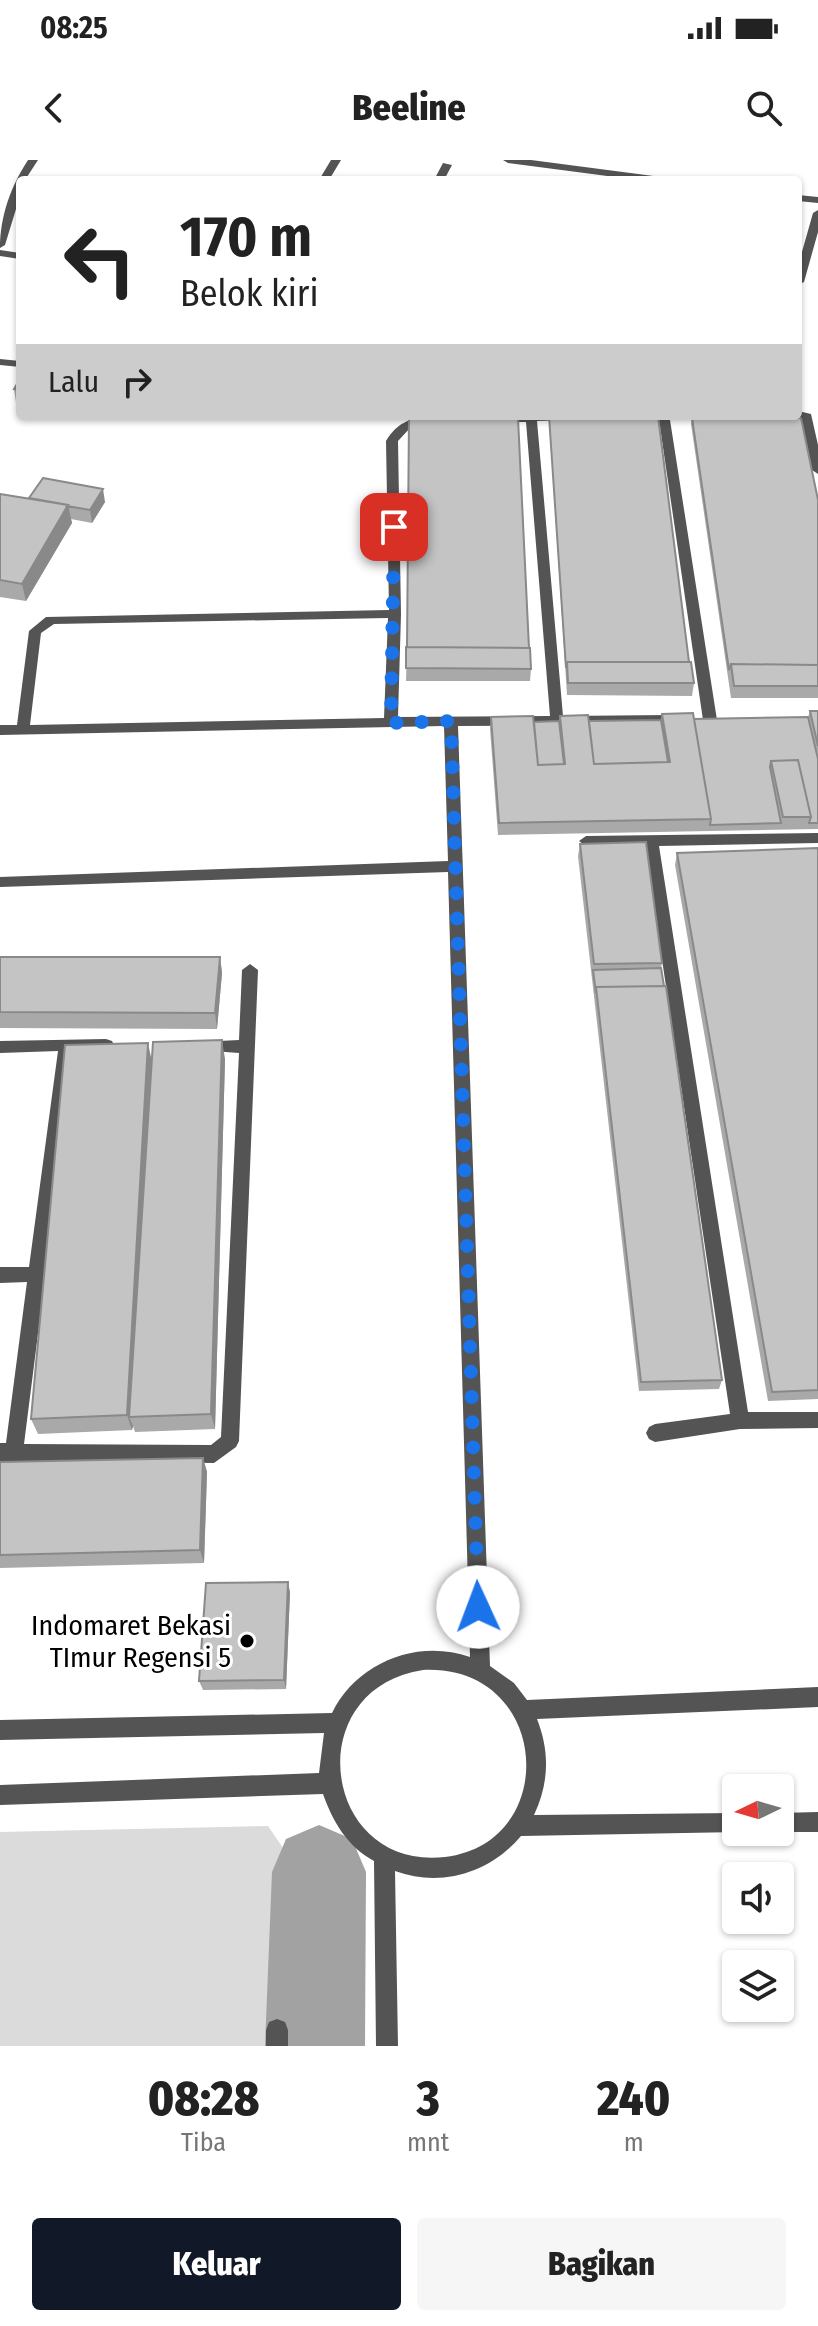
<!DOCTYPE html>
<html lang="id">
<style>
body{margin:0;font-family:"Fira Sans Condensed",sans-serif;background:#f6f6f6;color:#222;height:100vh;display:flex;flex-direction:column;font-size:30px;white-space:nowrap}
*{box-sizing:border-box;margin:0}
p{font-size:26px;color:#767676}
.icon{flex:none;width:44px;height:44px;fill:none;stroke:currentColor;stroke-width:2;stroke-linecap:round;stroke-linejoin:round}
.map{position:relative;height:1886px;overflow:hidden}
.details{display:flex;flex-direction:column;background:#fff;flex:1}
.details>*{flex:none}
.hud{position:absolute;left:16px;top:16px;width:786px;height:244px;border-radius:8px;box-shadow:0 2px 6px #0004;background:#fff;color:#222;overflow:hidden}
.needle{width:52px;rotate:265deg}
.buttons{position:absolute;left:722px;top:1614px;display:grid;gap:16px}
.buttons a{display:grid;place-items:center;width:72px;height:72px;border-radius:8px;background:#fff;box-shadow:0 2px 6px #0004;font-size:40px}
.pin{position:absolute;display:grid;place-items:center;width:68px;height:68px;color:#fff;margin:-34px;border-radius:16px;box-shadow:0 4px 12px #0006}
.me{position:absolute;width:88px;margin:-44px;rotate:358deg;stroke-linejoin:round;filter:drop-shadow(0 0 6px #0008)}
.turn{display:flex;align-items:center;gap:28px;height:168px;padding:0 32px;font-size:36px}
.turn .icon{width:104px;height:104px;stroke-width:2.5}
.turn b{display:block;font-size:56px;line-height:68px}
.then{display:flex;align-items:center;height:76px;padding:0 32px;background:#0003;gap:16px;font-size:30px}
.eta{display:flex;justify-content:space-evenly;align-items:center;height:136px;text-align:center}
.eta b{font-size:48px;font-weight:800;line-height:56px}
.cta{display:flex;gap:16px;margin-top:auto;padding:16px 32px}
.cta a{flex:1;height:92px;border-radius:8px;background:#111827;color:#fff;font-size:32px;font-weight:800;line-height:92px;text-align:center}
.cta a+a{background:#f6f6f6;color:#222}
.status{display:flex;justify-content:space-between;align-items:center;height:56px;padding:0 40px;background:#fff;direction:ltr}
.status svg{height:22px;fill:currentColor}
header{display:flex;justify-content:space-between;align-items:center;height:104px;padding:0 32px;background:#fff;font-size:36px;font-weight:800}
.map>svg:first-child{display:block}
.green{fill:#dbdbdb}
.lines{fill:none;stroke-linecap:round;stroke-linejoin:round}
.river{fill:#a2a2a2;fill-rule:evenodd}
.service{fill:#545454;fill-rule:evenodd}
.minor{fill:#545454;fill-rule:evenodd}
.wall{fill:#a9a9a9}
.shaded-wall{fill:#898989}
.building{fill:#c4c4c4;stroke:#898989;stroke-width:2}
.route{stroke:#1a73e8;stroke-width:14;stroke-dasharray:0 25.2}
.poi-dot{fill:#000;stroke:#fff;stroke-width:3}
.labels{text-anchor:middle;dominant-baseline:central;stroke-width:6;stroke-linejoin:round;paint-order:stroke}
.near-poi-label{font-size:28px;fill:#000;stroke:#fff;text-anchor:end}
</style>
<div class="status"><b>08:25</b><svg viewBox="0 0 49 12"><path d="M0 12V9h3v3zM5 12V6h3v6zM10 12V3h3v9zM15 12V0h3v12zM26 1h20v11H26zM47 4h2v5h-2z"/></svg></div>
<header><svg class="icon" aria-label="back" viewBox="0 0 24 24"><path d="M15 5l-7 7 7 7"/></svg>Beeline<svg class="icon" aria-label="search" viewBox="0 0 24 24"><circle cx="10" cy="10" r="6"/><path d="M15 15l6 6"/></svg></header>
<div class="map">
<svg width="818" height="1886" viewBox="0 0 818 1886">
<rect width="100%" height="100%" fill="#fff"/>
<path class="green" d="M268 1666 298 1710 289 1886H0V1672Z"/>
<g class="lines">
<path class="river" d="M319 1665 352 1679 366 1712 365 1886H265L272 1712 286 1679Z"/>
<path class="service" d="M0 199 20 201V207L0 205Z"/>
<path class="minor" d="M28 0H38L25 20H20V36L5 85 0 88C0 56 11 26 28 0Z
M331 0H341L329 20H319Z
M503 0H531L661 17 666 20H638L508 3Z
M443 3 452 5 444 20H434Z
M554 16 558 20H548Z
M798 35 818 37V43L798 41Z
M818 50V72L804 122 798 125V106L813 53Z
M0 90 20 93V99L0 96Z
M798 251 811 254 818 285V314L812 310 800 257 794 256H798Z
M495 256 576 257 570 260 537 261 563 556 669 555 676 560 669 565 458 566 490 1506 514 1523 527 1540 818 1527V1547L537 1559C550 1592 549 1623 534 1655L736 1653V1672H739L521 1676C490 1713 441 1728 395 1711L398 1886H376L374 1701C347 1686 333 1662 323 1634L0 1645V1625L319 1613 324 1573 0 1580V1560L332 1553C356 1503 417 1478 470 1497L448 712 0 727V717L448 701 444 566 0 575V565H17L29 471 46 457 389 450 386 281C397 263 409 258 430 257L434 258V262L411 267 398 281 401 454 398 557 550 556 526 262H497L491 259ZM388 458 384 558 30 565 41 473 54 464ZM423 1510C551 1504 562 1683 445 1697 322 1711 298 1529 423 1510Z
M698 256 692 259 670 260 717 560 710 565 703 560 659 260H637L631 257Z
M818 673V683L659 686 748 1252H818V1268L740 1269 655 1282 649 1279 646 1273 649 1267 655 1264 730 1254 645 686H586L579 681 586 676Z
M250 804 258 810 239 1281 236 1287 214 1303 0 1301V1283H6L27 1122 0 1123V1107H29L58 891 0 893V881L106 879 112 881 114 885 112 889 74 890 24 1284 211 1285 221 1277 239 893 199 890 197 886 199 882 239 880 242 810Z
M818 1652V1672H777H780V1653Z
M277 1859 285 1862 288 1870V1886H266V1870L269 1862Z"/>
</g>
<path class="wall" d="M20 219V242H16L14 229Z
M549 256 689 502 694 523 692 536 567 535Z
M692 258 818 340V538H731L691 264Z
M0 334 29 338 105 342 92 363 71 359 72 363 26 441 0 437Z
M407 487 529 488 531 509 530 521H406Z
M810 551H818V669L498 675 490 569 491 557 534 562 559 561 560 556 589 561 661 560 662 554 694 559 808 557Z
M580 684 662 803 661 808 722 1220 719 1229 639 1231 578 696Z
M818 688V1239L768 1241 675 705 677 693Z
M0 797H220L222 813 217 869 0 868Z
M152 899H225L215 1269 135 1272 133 1266 132 1270 38 1274 31 1259Z
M203 1298 207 1312 204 1403 0 1408V1302Z
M290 1432 286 1529 203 1530 199 1521Z"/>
<path class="shaded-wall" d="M103 329 105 342 92 363 90 350Z
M68 345 72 363 26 441 22 424Z
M220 797 222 813 217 869 215 853Z
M222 880 225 899 215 1269 211 1254Z
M148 883 152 902 129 1257 133 1266 132 1270 127 1255Z
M203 1298 207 1312 204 1403 200 1390Z
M288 1422 290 1432 286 1529 284 1520Z"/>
<path class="building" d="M20 219V230L14 229Z
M549 256H658L689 502H567L566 508Z
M409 257 518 258 529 488 407 487Z
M692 258H801L818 340V505L731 504 729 510Z
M43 318 103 329 90 350 67 346 68 345 29 338Z
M0 334 68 345 22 424 0 420Z
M406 487 530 488 531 509 406 508Z
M567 502H691L694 523H568Z
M731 504 818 505V526H734Z
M810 551H818V586Z
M693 553 711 659 499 663 491 557 533 556 538 605 565 604 560 556 588 555 594 604 670 602 662 554Z
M808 557 818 599V663H809L811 657 798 600 771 601 770 607 781 663 710 665 711 659 694 559Z
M661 560 668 602 594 604 589 561Z
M559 561 564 604 538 605 534 562Z
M798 600 811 657H783L771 601Z
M646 682 662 803 594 804 580 684Z
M818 688V1230L772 1232 677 693Z
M0 797H220L215 853 0 852Z
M661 808 664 826 596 827V833L593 810Z
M666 826 722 1220 641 1222 596 827Z
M222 880 211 1254 129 1257 153 882Z
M148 883 127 1255 31 1259 65 885Z
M203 1298 200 1390 0 1395V1302Z
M288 1422 284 1520 199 1521 206 1423Z"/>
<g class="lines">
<path class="route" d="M394 367 391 563 451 561 478 1447"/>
</g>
<circle class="poi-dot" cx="247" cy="1481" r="8"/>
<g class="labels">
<g class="near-poi-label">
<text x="231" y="1465">Indomaret Bekasi<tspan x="231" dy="32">TImur Regensi 5</tspan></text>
</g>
</g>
</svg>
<div class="buttons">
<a><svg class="needle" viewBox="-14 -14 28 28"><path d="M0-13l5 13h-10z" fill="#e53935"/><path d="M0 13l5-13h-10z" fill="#767676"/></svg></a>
<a><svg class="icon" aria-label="sound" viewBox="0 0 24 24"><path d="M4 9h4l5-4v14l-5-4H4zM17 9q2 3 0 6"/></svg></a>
<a><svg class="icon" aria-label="layers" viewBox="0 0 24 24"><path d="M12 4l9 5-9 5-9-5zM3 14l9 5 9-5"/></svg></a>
</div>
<div class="pin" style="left:394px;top:367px;background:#d93025"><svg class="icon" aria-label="arrive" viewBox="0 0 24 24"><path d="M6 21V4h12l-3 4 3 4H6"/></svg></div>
<svg class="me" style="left:478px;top:1447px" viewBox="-20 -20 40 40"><circle r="19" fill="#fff"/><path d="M0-13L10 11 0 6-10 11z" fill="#1a73e8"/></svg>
<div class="hud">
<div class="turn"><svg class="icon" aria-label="left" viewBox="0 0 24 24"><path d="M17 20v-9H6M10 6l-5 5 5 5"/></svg><div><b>170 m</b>Belok kiri</div></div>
<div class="then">Lalu<svg class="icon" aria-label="right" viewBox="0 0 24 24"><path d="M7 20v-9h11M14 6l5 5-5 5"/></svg></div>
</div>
</div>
<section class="details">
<div class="eta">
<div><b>08:28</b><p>Tiba</p></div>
<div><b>3</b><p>mnt</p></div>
<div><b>240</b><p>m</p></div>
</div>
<div class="cta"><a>Keluar</a><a>Bagikan</a></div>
</section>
